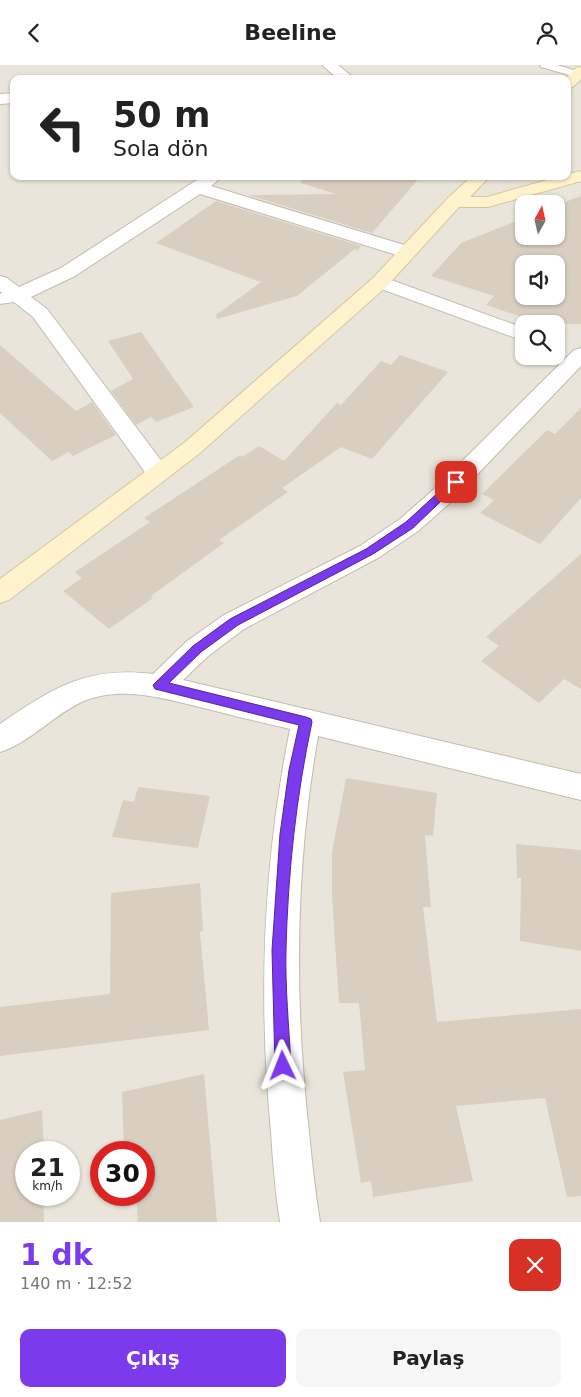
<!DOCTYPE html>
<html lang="tr">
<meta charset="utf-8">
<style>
body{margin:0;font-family:"DejaVu Sans",sans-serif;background:#f6f6f6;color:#222;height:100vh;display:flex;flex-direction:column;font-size:19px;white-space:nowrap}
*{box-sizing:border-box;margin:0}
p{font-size:16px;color:#767676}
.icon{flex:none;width:28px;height:28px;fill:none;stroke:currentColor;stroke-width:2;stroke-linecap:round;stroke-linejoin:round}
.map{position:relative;height:1157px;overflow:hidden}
.side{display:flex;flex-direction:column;background:#fff;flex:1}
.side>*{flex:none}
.top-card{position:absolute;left:10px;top:10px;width:561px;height:105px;border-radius:10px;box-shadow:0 1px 4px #0004;background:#fff;color:#222;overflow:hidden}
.needle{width:32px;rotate:8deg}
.fabs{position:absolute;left:515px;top:130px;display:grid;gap:10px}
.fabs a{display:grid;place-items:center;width:50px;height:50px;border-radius:10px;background:#fff;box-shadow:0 1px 4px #0004;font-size:25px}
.speed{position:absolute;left:15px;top:1076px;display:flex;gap:10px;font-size:25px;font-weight:700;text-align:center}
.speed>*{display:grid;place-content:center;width:65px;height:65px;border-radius:50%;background:#fff;box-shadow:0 1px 4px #0004;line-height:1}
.speed small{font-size:12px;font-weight:400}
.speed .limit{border:8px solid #d22;background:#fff;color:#111}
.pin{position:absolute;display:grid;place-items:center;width:42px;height:42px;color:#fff;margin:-21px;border-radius:10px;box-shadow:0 2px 8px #0006}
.me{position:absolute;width:55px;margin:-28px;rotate:358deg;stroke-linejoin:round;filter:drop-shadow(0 0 4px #0008)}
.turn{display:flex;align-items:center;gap:18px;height:105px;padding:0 20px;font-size:22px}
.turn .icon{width:65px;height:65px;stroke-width:2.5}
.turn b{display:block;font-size:35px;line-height:42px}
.round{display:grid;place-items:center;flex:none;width:52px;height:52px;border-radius:10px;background:#f6f6f6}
.summary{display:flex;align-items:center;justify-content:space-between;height:85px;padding:0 20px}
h1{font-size:30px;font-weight:700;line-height:38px;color:#7c3aed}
.action{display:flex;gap:10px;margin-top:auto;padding:10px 20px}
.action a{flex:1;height:58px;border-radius:10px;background:#7c3aed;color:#fff;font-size:20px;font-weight:700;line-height:58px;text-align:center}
.action a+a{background:#f6f6f6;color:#222}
header{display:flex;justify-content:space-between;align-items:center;height:65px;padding:0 20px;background:#fff;font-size:22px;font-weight:700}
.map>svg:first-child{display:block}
.residential{fill:#eae5da;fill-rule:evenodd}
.building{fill:#d8cfc1;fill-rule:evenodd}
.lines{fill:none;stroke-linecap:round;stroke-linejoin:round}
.lane-casing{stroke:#c2bbae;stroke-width:2}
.street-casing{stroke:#c2bbae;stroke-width:2}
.secondary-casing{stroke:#d6c79b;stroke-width:2}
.lane{fill:#fff;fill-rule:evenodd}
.street{fill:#fff;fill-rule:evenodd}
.secondary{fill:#fff3cd;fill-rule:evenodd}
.route{fill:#7c3aed;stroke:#51269a}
</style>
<header><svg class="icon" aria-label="back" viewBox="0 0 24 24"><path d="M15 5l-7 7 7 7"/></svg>Beeline<svg class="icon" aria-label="person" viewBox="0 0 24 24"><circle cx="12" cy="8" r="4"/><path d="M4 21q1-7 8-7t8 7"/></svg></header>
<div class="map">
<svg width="581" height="1157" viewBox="0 0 581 1157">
<rect width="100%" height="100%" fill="#f6f3ec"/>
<path class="residential" d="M0 0H581V1157H0ZM14 14H568V111H14ZM524 139H556V171H524ZM524 199H556V231H524ZM524 259H556V291H524ZM26 1088H69V1130H26ZM101 1088H144V1130H101Z"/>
<path class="building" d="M302 111H421L372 168 248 130 336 129 301 118Z
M581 131V259H543L486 240 494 231 431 211 461 178 524 153V171H556V140ZM524 199H556V231H524Z
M216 136 361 181 356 187V183L297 231 217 254 216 250 261 217 156 178Z
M141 267 194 342 156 357 151 352 136 360 111 326 133 314 108 276Z
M0 280 76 346 92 337 116 370 73 391 69 387 52 396 0 348Z
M400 290 448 307 372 394 341 382 282 423 288 427 219 475 224 478 151 531 153 533 109 564 63 526 82 513 75 507 150 457 144 453 240 390 242 392 259 381 284 396 337 338 341 340 381 296 391 300Z
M581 343V433L540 479 480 448 494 435 482 429 547 365 555 369Z
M581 489V624L564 614 539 638 481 596 499 581 486 572Z
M346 713 437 728 433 771 425 770 431 842H423L437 957 581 944V1131L567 1132 545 1033 456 1041 473 1116 373 1132 371 1116 361 1118 343 1007 365 1005 359 938H339L332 832V787Z
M138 722 210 731 198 783 112 772 123 735 134 737Z
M516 779 581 785V886L520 876 521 813H517Z
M200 818 203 866 200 867 209 965 0 991V942L110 929 111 828Z
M204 1009 217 1157H138L136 1130H144V1088H124L122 1027Z
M42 1045 44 1088H26V1130H43L44 1157H0V1055Z"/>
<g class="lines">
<g class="lane-casing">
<path id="lane" d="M540 0H557L580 7 581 10 576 12 541 2Z"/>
</g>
<g class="street-casing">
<path id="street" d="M322 0H338L355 14H338Z
M14 28V38L0 39V29Z
M203 111H223L211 121 414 183 416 187 414 191 407 193 400 191 200 129 75 211 31 232 47 244 166 402 170 408 166 414 158 416 150 414 33 252 14 237 0 239V229L2 228 0 226V211L7 213 19 222 61 203Z
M380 211 524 263V276L373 221 370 217 373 213Z
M581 283V301L451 437 418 466 378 493 244 564 207 592 183 615 581 709V735L318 671C295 803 294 934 309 1067 312 1097 315 1127 320 1157H280C275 1127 273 1097 271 1067 258 930 263 799 290 664 264 658 238 652 212 645 172 636 125 619 84 636 54 649 31 677 0 687V659C53 623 86 601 153 609L187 576 224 550 360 481 400 454 433 425 574 285Z"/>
</g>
<g class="secondary-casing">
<path id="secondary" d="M581 2V14L573 22 568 23V14H565L576 3Z
M581 106V116L488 142H459L387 221 200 388 9 535 0 538V514L184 378 373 213 448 133 472 111H490L470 132H487L561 111H568V109Z"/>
</g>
<use href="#lane" class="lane"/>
<use href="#street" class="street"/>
<use href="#secondary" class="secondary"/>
</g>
<path class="route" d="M456 413 459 414V419L413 463 373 489 238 560 201 587 169 618 306 652 311 654 312 657C296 732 288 807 286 884 285 923 289 962 291 1001L289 1007 283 1009 278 1007 275 1001 272 885 280 769 289 705 299 660 155 624 153 620 193 581 230 554 366 484 406 457 453 414Z"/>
</svg>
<div class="fabs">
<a><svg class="needle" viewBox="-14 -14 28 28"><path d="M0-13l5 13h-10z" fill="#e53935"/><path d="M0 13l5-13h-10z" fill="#767676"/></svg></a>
<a><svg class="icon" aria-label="sound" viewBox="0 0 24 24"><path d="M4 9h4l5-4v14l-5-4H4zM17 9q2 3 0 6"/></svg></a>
<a><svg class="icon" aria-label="search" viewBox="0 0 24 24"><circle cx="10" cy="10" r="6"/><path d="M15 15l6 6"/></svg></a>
</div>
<div class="speed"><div>21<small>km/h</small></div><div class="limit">30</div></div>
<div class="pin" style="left:456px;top:417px;background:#d93025"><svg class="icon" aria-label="arrive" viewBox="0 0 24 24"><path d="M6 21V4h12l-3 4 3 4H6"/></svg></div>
<svg class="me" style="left:283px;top:1001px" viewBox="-20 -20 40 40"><path d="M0-17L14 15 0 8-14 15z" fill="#7c3aed" stroke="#fff" stroke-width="4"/></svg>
<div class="top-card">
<div class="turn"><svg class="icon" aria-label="left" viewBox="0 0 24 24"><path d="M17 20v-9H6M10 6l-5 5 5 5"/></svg><div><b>50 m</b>Sola dön</div></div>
</div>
</div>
<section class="side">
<div class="summary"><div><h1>1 dk</h1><p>140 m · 12:52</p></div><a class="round" style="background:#d93025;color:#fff"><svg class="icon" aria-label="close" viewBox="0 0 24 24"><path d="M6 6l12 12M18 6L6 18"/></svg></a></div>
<div class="action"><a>Çıkış</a><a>Paylaş</a></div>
</section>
